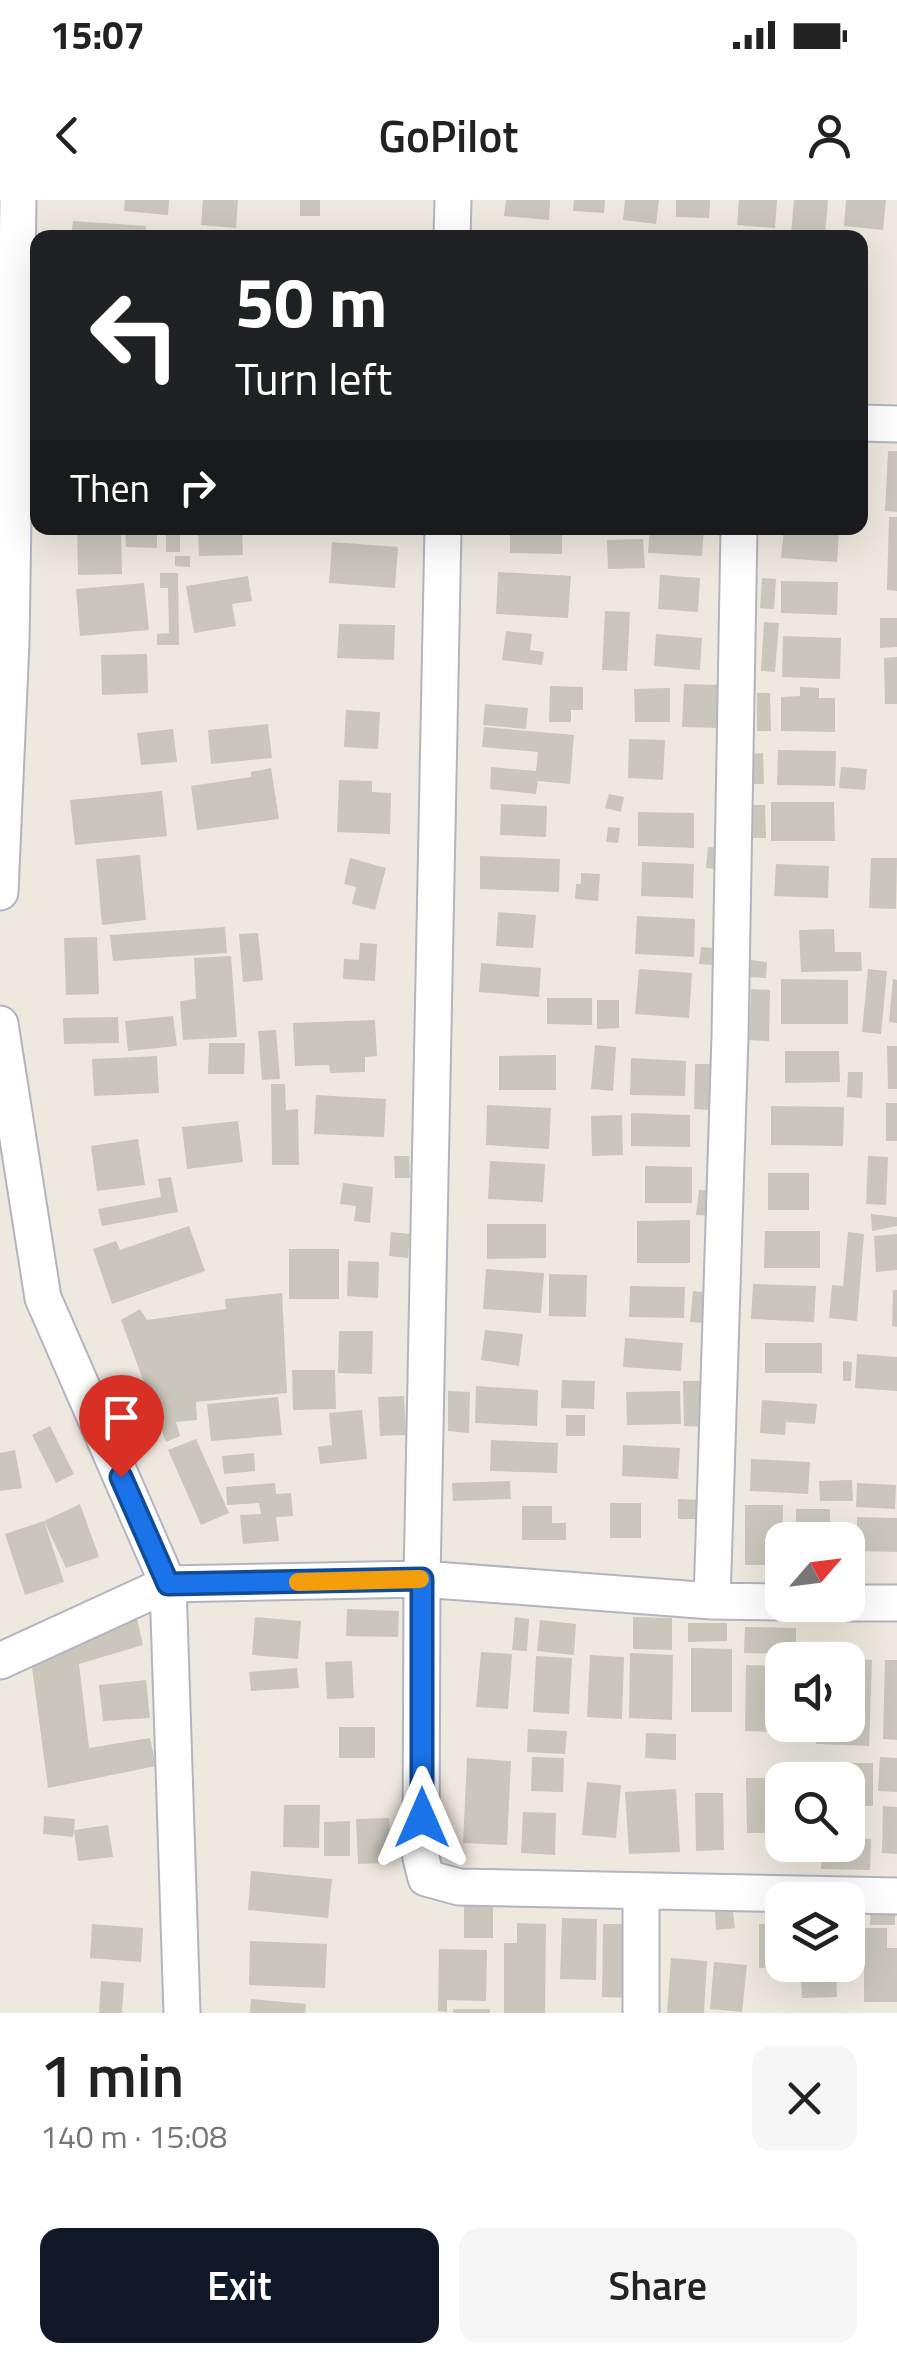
<!DOCTYPE html>
<meta charset="utf-8">
<style>
body{margin:0;font-family:"Titillium Web",sans-serif;background:#f6f6f6;color:#222;height:100vh;display:flex;flex-direction:column;font-size:38px;white-space:nowrap}
*{box-sizing:border-box;margin:0}
p{font-size:32px;color:#767676}
.icon{flex:none;width:55px;height:55px;fill:none;stroke:currentColor;stroke-width:2;stroke-linecap:round;stroke-linejoin:round}
.map{position:relative;height:1813px;overflow:hidden}
.side{display:flex;flex-direction:column;background:#fff;flex:1}
.side>*{flex:none}
.banner{position:absolute;left:30px;top:30px;width:838px;height:305px;border-radius:20px;box-shadow:0 10px 40px #0002;background:#202124;color:#fff;overflow:hidden}
.needle{width:65px;rotate:62deg}
.tools{position:absolute;left:765px;top:1322px;display:grid;gap:20px}
.tools a{display:grid;place-items:center;width:100px;height:100px;border-radius:20px;background:#fff;box-shadow:0 10px 40px #0002;font-size:50px}
.pin{position:absolute;display:grid;place-items:center;width:85px;height:85px;color:#fff;margin:-102px -42px;border-radius:50% 50% 50% 0;rotate:-45deg;box-shadow:0 0 10px #0007}
.pin .icon{rotate:45deg}
.me{position:absolute;width:110px;margin:-55px;rotate:0deg;stroke-linejoin:round;filter:drop-shadow(0 0 8px #0008)}
.turn{display:flex;align-items:center;gap:35px;height:210px;padding:0 40px;font-size:45px}
.turn .icon{width:130px;height:130px;stroke-width:2.5}
.turn b{display:block;font-size:70px;line-height:85px}
.then{display:flex;align-items:center;height:95px;padding:0 40px;background:#0003;gap:20px;font-size:38px}
.round{display:grid;place-items:center;flex:none;width:105px;height:105px;border-radius:20px;background:#f6f6f6}
.summary{display:flex;align-items:center;justify-content:space-between;height:170px;padding:0 40px}
h1{font-size:60px;font-weight:600;line-height:75px}
.cta{display:flex;gap:20px;margin-top:auto;padding:20px 40px}
.cta a{flex:1;height:115px;border-radius:20px;background:#111827;color:#fff;font-size:40px;font-weight:600;line-height:115px;text-align:center}
.cta a+a{background:#f6f6f6;color:#222}
.status{display:flex;justify-content:space-between;align-items:center;height:70px;padding:0 50px;background:#fff;direction:ltr}
.status svg{height:28px;fill:currentColor}
header{display:flex;justify-content:space-between;align-items:center;height:130px;padding:0 40px;background:#fff;font-size:45px;font-weight:600}
.map>svg:first-child{display:block}
.building{fill:#cac6bc}
.lines{fill:none;stroke-linecap:round;stroke-linejoin:round}
.street-casing{stroke:#b2b4c1;stroke-width:39}
.street{stroke:#fff;stroke-width:35}
.route-casing{stroke:#114b97;stroke-width:25}
.route{stroke:#1a73e8;stroke-width:18}
.slow{stroke:#f59e0b;stroke-width:18}
</style>
<div class="status"><b>15:07</b><svg viewBox="0 0 49 12"><path d="M0 12V9h3v3zM5 12V6h3v6zM10 12V3h3v9zM15 12V0h3v12zM26 1h20v11H26zM47 4h2v5h-2z"/></svg></div>
<header><svg class="icon" aria-label="back" viewBox="0 0 24 24"><path d="M15 5l-7 7 7 7"/></svg>GoPilot<svg class="icon" aria-label="person" viewBox="0 0 24 24"><circle cx="12" cy="8" r="4"/><path d="M4 21q1-7 8-7t8 7"/></svg></header>
<div class="map">
<svg width="897" height="1813" viewBox="0 0 897 1813">
<rect width="100%" height="100%" fill="#efe8de"/>
<path class="building" d="M125 0H169L168 15 124 11Z
M203 0H238L236 28 201 25Z
M300 0H320V16H300Z
M506 0H550L549 20 504 16Z
M574 0H605L604 13 573 11Z
M625 0H659L656 24 623 20Z
M676 0H710L709 18 676 17Z
M739 0H777L775 28 737 25Z
M794 0H828L825 36 791 34Z
M846 0H886L883 30 844 26Z
M73 21 146 26V38H71Z
M888 251H897V312L885 311Z
M889 317H897V391L887 390Z
M77 328H121L122 374 78 375Z
M125 328H157V348L126 347Z
M166 328H180V352H166Z
M198 328H242L243 355 199 356Z
M510 328H562V354L510 353Z
M650 328H704L702 356 648 353Z
M784 328 839 329 837 362 781 358Z
M643 339 645 368 608 369 607 340Z
M332 342 398 347 395 388 329 383Z
M175 356H190V367L175 366Z
M498 372 571 376 568 418 496 414Z
M160 373H178L179 445H157V434L169 433 168 388H160Z
M660 375 700 378 698 412 658 409Z
M248 376 252 401 232 404 236 426 194 433 186 386Z
M762 378 776 379 774 409 760 408Z
M781 381 838 382 837 415 781 413Z
M144 383 149 430 80 436 76 389Z
M605 411 630 412 627 471 602 470Z
M880 418H897V447L880 448Z
M764 422 779 423 775 472 761 471Z
M339 424 395 425 394 460 337 458Z
M506 431 532 434 530 450 544 452 542 465 502 460Z
M656 434 702 438 700 470 654 466Z
M783 436 841 438 840 479 782 477Z
M147 454 148 493 102 495 101 455Z
M897 457V504H885L884 458Z
M684 484 721 485 720 528 682 527Z
M550 486 583 487V510H571V522H549Z
M800 487 819 488V498H835V532L781 531V497L800 496Z
M670 488V522H635L634 489Z
M757 493H770L771 531H757Z
M485 504 528 508 526 529 483 525Z
M346 510 380 512 378 549 344 547Z
M268 524 272 558 211 564 208 530Z
M484 527 574 535 570 584 538 581 536 594 490 589 491 567 536 571 538 552 482 547Z
M173 529 177 562 141 565 137 533Z
M629 539 665 540 663 580 628 578Z
M778 550 836 551 835 586 777 585Z
M763 553 764 584H754L752 554Z
M841 567 867 569 865 590 839 588Z
M271 568 279 619 197 630 191 586 251 577V572Z
M339 580 372 581V592L391 593 390 634 337 632Z
M162 591 167 636 75 645 70 600Z
M609 594 624 597 621 612 605 608Z
M771 602H834L835 641H771Z
M501 604 547 606 546 637 500 635Z
M753 605H765L766 638H753Z
M638 612 694 613V648L638 646Z
M608 627 620 628 618 643 606 642Z
M708 647 725 648 724 670 706 668Z
M140 655 146 720 102 725 96 659Z
M480 656 560 659 559 692 480 689Z
M350 658 386 668 375 710 352 704 356 687 344 684Z
M871 658H897L896 709 869 708Z
M642 662 694 664 693 698 641 696Z
M776 664 829 666 828 698 774 696Z
M581 673 600 674 598 701 575 699 576 684H581Z
M498 712 536 715 533 748 496 746Z
M637 716 695 719 694 757 635 754Z
M225 727 227 753 113 761 110 735Z
M834 729 835 752H861L862 771 801 772 799 730Z
M258 733 263 780 243 782 239 734Z
M97 737 99 794 66 795 64 738Z
M360 743 377 744 375 781 343 779 344 759 359 760Z
M701 747 714 748 713 765 699 764Z
M231 756 237 837 183 840 180 801 196 799 194 758Z
M751 760 767 762 766 778 749 777Z
M481 763 541 768 539 797 479 792Z
M639 769 692 773 689 818 635 814Z
M868 769 887 771 881 834 862 832Z
M781 779 848 780V824H781Z
M893 779 897 780V823L889 822Z
M751 789 770 790 769 841 749 840Z
M547 798H592V825L547 824Z
M597 800H619V828L597 829Z
M173 816 177 846 128 851 125 821Z
M118 817 119 843 64 844 63 818Z
M375 820 377 856 365 857V872L330 873 329 865 295 866 293 823Z
M276 830 280 879 262 880 258 831Z
M209 843H245L244 874H208Z
M595 845 616 847 613 891 591 889Z
M887 846H897V889H888Z
M785 851H839L840 882 785 883Z
M556 855V890H499V856Z
M157 856 159 893 94 896 92 859Z
M631 858 686 861 685 896 630 895Z
M695 864H712L710 910 694 909Z
M848 872H863L862 898 847 897Z
M271 884H285L286 910 298 909 299 965H272Z
M316 895 386 899 384 937 314 934Z
M886 903H897V941H886Z
M487 905 551 908 549 949 486 945Z
M771 906 844 907 843 946 771 945Z
M631 913 690 915V947L631 946Z
M622 915 623 955 592 956 591 916Z
M238 921 243 962 187 969 182 927Z
M138 939 145 985 97 991 91 946Z
M394 956H409L410 978H395Z
M868 956 888 957 886 1005 866 1004Z
M490 961 545 964 543 1002 488 999Z
M645 966 692 967V1003H645Z
M768 973H809V1010H768Z
M171 977 178 1012 102 1026 98 1009 161 997 158 979Z
M343 983 373 987 370 1023 354 1021 356 1006 340 1004Z
M699 990 716 991 714 1016 696 1015Z
M871 1014 897 1017V1026L872 1031Z
M690 1020V1063H637V1021Z
M487 1024H546V1058L487 1059Z
M189 1026 205 1071 112 1104 93 1049 116 1041 120 1050Z
M765 1031H820V1068H764Z
M391 1032 410 1034 408 1058 389 1056Z
M848 1032 864 1034 857 1121 829 1118 832 1085 843 1086Z
M897 1034V1070L876 1072 874 1036Z
M289 1049H339V1099H289Z
M348 1061 379 1062 378 1098 347 1096Z
M486 1069 544 1073 541 1113 483 1109Z
M549 1074 587 1075 586 1117 549 1116Z
M753 1084 816 1086 814 1122 751 1119Z
M630 1086 685 1087 684 1118 629 1117Z
M893 1090H897V1127L892 1126Z
M693 1091 709 1093 705 1123 690 1122Z
M282 1093 287 1193 196 1202 197 1220 176 1222 180 1236 166 1242 121 1120 140 1109 147 1120 226 1109 225 1099Z
M485 1130 523 1134 519 1166 481 1160Z
M339 1131H373L372 1174 338 1173Z
M625 1138 683 1143 681 1171 623 1167Z
M765 1143H822V1173H765Z
M857 1154 897 1157V1191L855 1188Z
M843 1161 852 1162 851 1181H843Z
M292 1170H335L336 1209 293 1210Z
M562 1180 595 1181 594 1209 561 1208Z
M683 1181H708V1227L684 1226Z
M476 1186 538 1190 537 1226 475 1223Z
M448 1191 470 1192 469 1233 448 1231Z
M680 1191 681 1224 627 1225 626 1192Z
M404 1196 406 1235 380 1236 378 1197Z
M278 1197 282 1235 211 1241 207 1204Z
M762 1200 817 1204 815 1224 786 1222 785 1235 760 1233Z
M362 1210 367 1259 320 1264 318 1247 332 1245 329 1213Z
M566 1215H585V1236H566Z
M50 1226 74 1274 56 1283 32 1235Z
M196 1239 229 1313 201 1325 168 1250Z
M491 1240 558 1243 557 1273 490 1271Z
M623 1245 680 1248 678 1279 622 1276Z
M15 1250 22 1288 0 1291V1253Z
M254 1253 255 1271 224 1274 222 1256Z
M751 1259 810 1262 808 1294 750 1291Z
M852 1280 853 1301H820L819 1281Z
M510 1281 511 1299 453 1301 452 1283Z
M275 1283 276 1294 291 1293 293 1316 276 1317 279 1341 243 1344 240 1315 261 1314 259 1303 227 1305 226 1287Z
M857 1283 896 1285 895 1309 856 1307Z
M678 1299 699 1300V1319H678Z
M610 1303H641V1338H610Z
M80 1304 99 1357 66 1368 44 1321Z
M745 1305H783L782 1365H745Z
M522 1306H552V1323H566V1340H522Z
M796 1309H830V1340H796Z
M857 1317 897 1318V1352L857 1351Z
M44 1321 64 1382 25 1395 5 1334Z
M347 1409 399 1411 398 1437 346 1436Z
M135 1410 143 1445 79 1464 89 1548 150 1538 156 1566 48 1588 30 1452Z
M255 1417 301 1421 298 1459 252 1455Z
M515 1417 529 1419 527 1451 512 1450Z
M633 1417 672 1418V1450L633 1449Z
M540 1420 576 1424 574 1455 537 1451Z
M688 1423H727V1441L688 1442Z
M745 1427 796 1428V1454L744 1453Z
M691 1448 732 1449V1512H691Z
M481 1452 512 1454 508 1509 476 1507Z
M630 1453 673 1455 672 1520 629 1518Z
M590 1455 624 1457 622 1519 587 1517Z
M536 1456 572 1458 569 1514 533 1512Z
M848 1459 872 1460 869 1546 816 1544 817 1525H848Z
M885 1460H897V1540L883 1539Z
M352 1461 354 1498 327 1499 325 1462Z
M746 1465 781 1466 780 1532 745 1531Z
M297 1468 299 1488 251 1491 249 1472Z
M146 1480 150 1518 103 1521 99 1485Z
M339 1527H375V1558H339Z
M528 1529 567 1531 565 1554 527 1552Z
M646 1533 676 1534V1560L645 1558Z
M532 1557 564 1558 563 1592 531 1591Z
M880 1557 897 1558V1592L878 1591Z
M467 1558 511 1561 507 1645 463 1643Z
M808 1563H873V1606H848V1580H808Z
M746 1578H782V1633H747Z
M587 1582 621 1585 616 1638 582 1635Z
M676 1589 680 1652 629 1654 625 1592Z
M695 1593H723L724 1650 696 1651Z
M284 1605H320L319 1648 283 1647Z
M883 1606 897 1607V1654L882 1653Z
M523 1612 556 1613 555 1655 521 1653Z
M44 1616 75 1619 74 1630 108 1625 113 1657 78 1661 74 1630 73 1637 43 1634Z
M389 1618 391 1663 358 1664 356 1619Z
M350 1621V1656H324V1622Z
M848 1638 871 1639 870 1670 821 1669 822 1645H848Z
M251 1671 332 1679 328 1718 248 1710Z
M464 1692H493V1738H464Z
M871 1704H895V1725H870Z
M733 1711 735 1728 716 1730 715 1712Z
M562 1718 597 1719 596 1780 560 1779Z
M517 1723 546 1724 545 1813H504V1743H517Z
M92 1724 143 1728 141 1762 90 1758Z
M603 1724H633L632 1798 602 1797Z
M759 1724H782V1765H795V1769L759 1768Z
M864 1728H887V1748H897V1802H864Z
M250 1741 327 1744 325 1788 249 1785Z
M439 1749 487 1750 486 1801 447 1800V1812L438 1811Z
M671 1758 707 1761 704 1813H667Z
M714 1762 747 1765 742 1812 710 1809Z
M800 1765H836L837 1797 802 1798Z
M101 1781 124 1783 122 1813H99Z
M251 1799 306 1804 305 1813H250Z
M453 1809H490V1813H453Z"/>
<g class="lines">
<g class="street-casing">
<path id="street" d="M452 38 453 0
M860 223 897 224
M443 328 422 1379 421 1658 426 1678 459 1687 897 1696
M0 692 11 442 18 0
M0 824 43 1098 168 1384 182 1813
M712 1401 730 836 739 328
M848 1403H897
M0 1461 168 1384 422 1379 712 1401 782 1402
M641 1693V1813"/>
</g>
<use href="#street" class="street"/>
</g>
<g class="lines">
<g class="route-casing">
<path id="route" d="M121 1277 168 1384 422 1379V1618"/>
</g>
<use href="#route" class="route"/>
<path class="slow" d="M298 1382 420 1379"/>
</g>
</svg>
<div class="tools">
<a><svg class="needle" viewBox="-14 -14 28 28"><path d="M0-13l5 13h-10z" fill="#e53935"/><path d="M0 13l5-13h-10z" fill="#767676"/></svg></a>
<a><svg class="icon" aria-label="sound" viewBox="0 0 24 24"><path d="M4 9h4l5-4v14l-5-4H4zM17 9q2 3 0 6"/></svg></a>
<a><svg class="icon" aria-label="search" viewBox="0 0 24 24"><circle cx="10" cy="10" r="6"/><path d="M15 15l6 6"/></svg></a>
<a><svg class="icon" aria-label="layers" viewBox="0 0 24 24"><path d="M12 4l9 5-9 5-9-5zM3 14l9 5 9-5"/></svg></a>
</div>
<div class="pin" style="left:121px;top:1277px;background:#d93025"><svg class="icon" aria-label="arrive" viewBox="0 0 24 24"><path d="M6 21V4h12l-3 4 3 4H6"/></svg></div>
<svg class="me" style="left:422px;top:1618px" viewBox="-20 -20 40 40"><path d="M0-17L14 15 0 8-14 15z" fill="#1a73e8" stroke="#fff" stroke-width="4"/></svg>
<div class="banner">
<div class="turn"><svg class="icon" aria-label="left" viewBox="0 0 24 24"><path d="M17 20v-9H6M10 6l-5 5 5 5"/></svg><div><b>50 m</b>Turn left</div></div>
<div class="then">Then<svg class="icon" aria-label="right" viewBox="0 0 24 24"><path d="M7 20v-9h11M14 6l5 5-5 5"/></svg></div>
</div>
</div>
<section class="side">
<div class="summary"><div><h1>1 min</h1><p>140 m · 15:08</p></div><a class="round"><svg class="icon" aria-label="close" viewBox="0 0 24 24"><path d="M6 6l12 12M18 6L6 18"/></svg></a></div>
<div class="cta"><a>Exit</a><a>Share</a></div>
</section>
